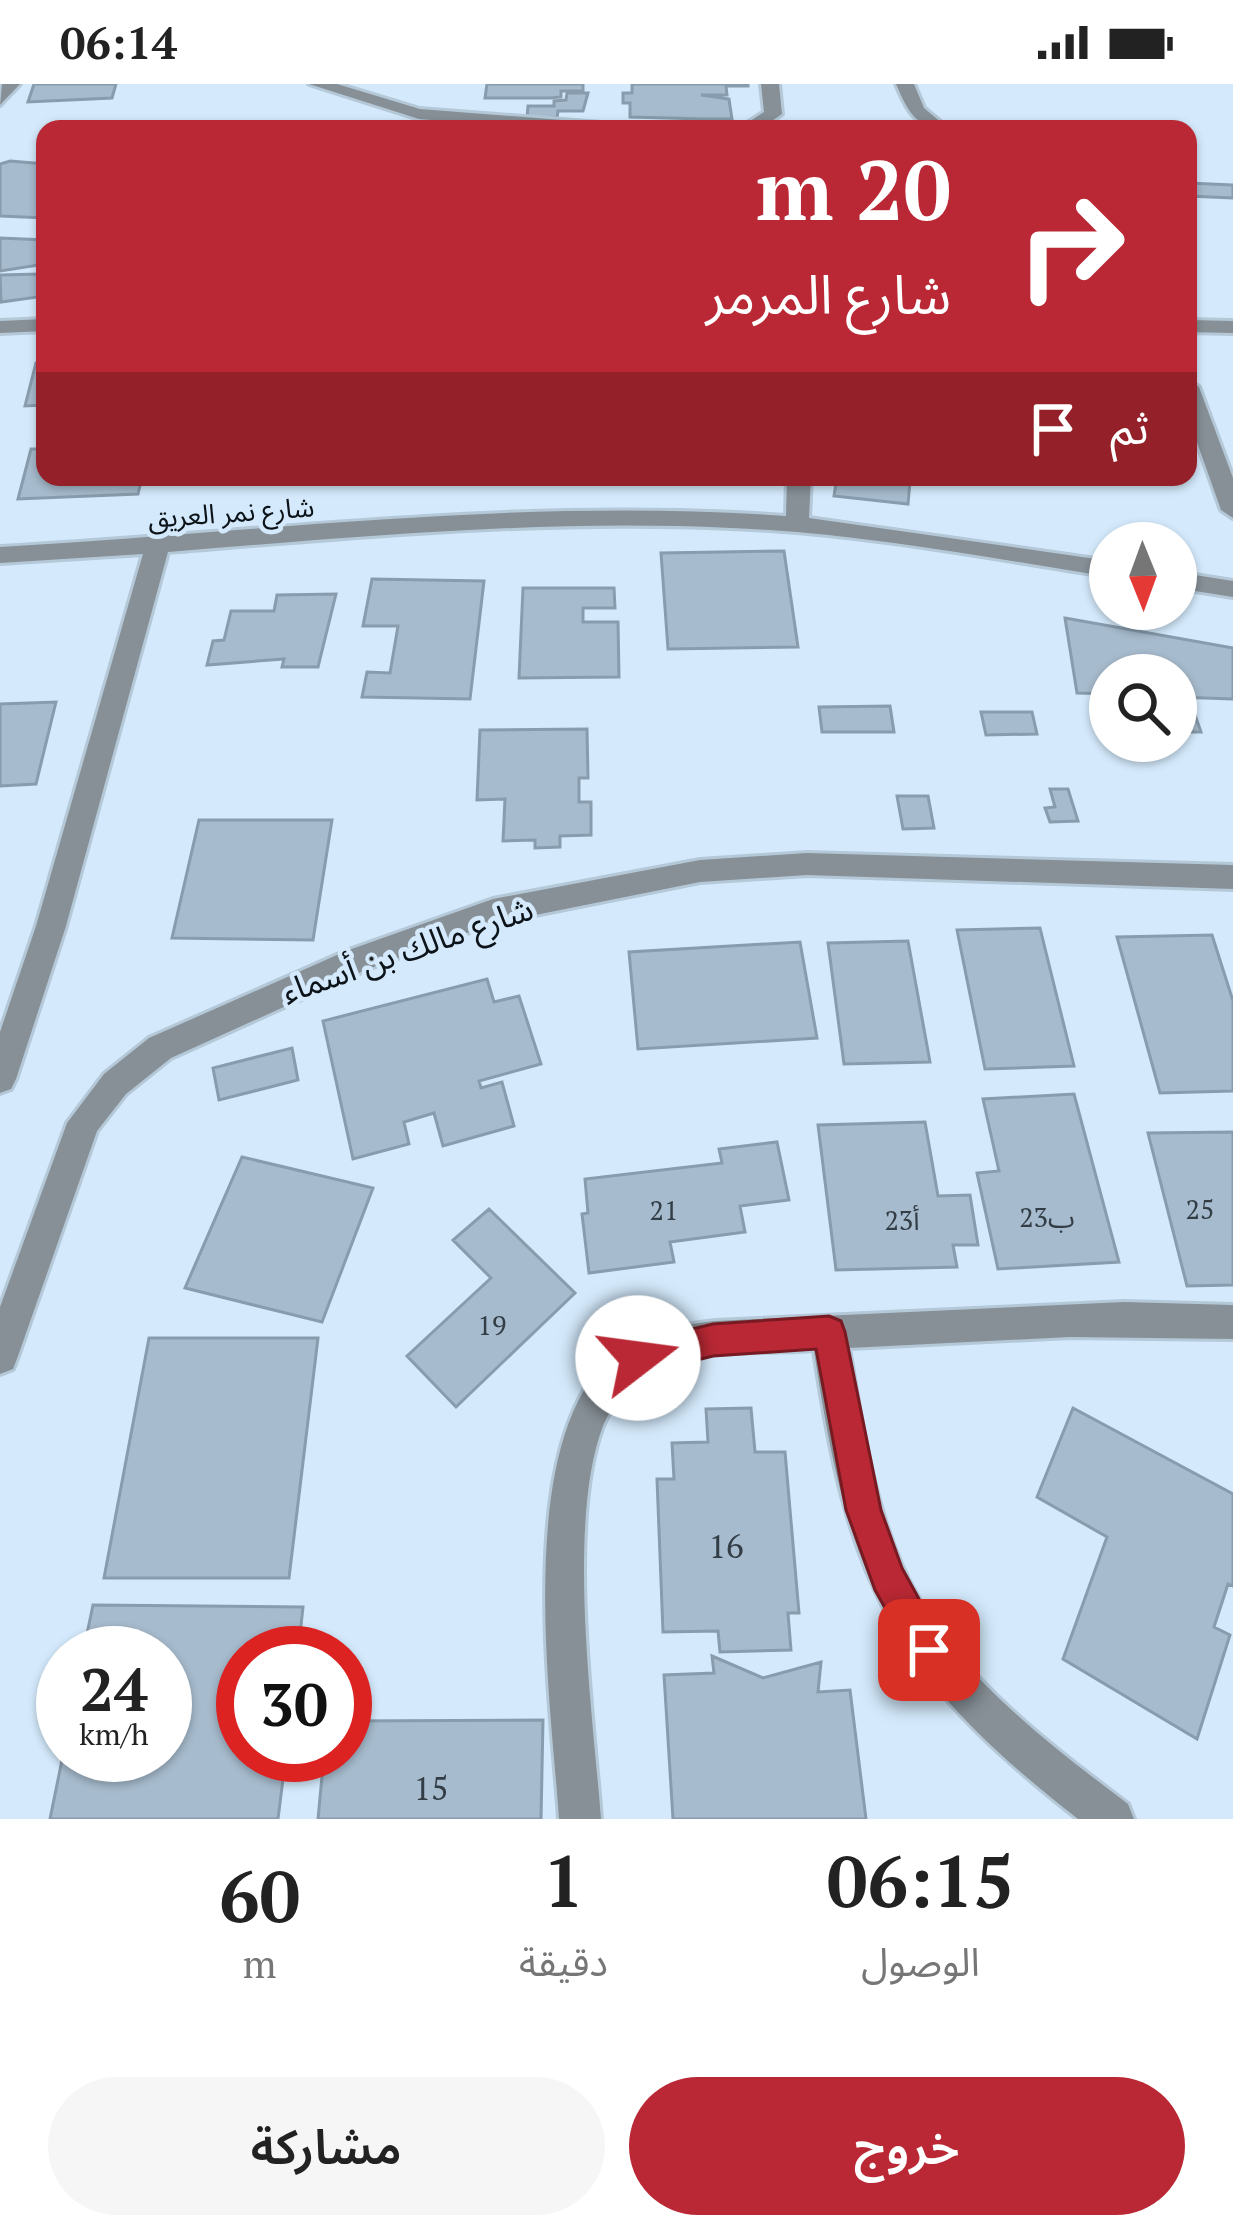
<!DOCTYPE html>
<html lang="ar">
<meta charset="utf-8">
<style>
body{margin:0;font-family:"PT Serif","Noto Sans Arabic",serif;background:#f6f6f6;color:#222;direction:rtl;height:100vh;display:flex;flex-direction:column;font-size:45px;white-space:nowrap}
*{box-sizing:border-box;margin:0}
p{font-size:39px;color:#767676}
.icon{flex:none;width:66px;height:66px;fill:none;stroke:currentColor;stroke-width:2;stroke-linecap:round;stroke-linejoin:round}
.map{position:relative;height:1735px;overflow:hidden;direction:ltr}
.panel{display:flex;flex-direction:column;background:#fff;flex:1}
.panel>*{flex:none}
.banner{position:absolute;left:36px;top:36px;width:1161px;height:366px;border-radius:24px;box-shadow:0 3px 9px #0004;direction:rtl;background:#b92834;color:#fff;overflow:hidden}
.needle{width:78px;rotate:179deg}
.tools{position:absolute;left:1089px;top:438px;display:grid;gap:24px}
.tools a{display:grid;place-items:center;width:108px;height:108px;border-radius:50%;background:#fff;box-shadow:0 3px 9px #0004;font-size:60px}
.speed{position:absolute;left:36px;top:1542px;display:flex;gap:24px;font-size:60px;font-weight:700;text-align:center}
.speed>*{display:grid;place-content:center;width:156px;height:156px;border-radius:50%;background:#fff;box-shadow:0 3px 9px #0004;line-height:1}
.speed small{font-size:30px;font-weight:400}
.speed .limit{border:18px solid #d22;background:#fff;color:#111}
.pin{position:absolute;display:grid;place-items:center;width:102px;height:102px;color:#fff;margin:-51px;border-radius:24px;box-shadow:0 6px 18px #0006}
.me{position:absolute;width:132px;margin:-66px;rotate:75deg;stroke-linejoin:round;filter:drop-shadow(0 0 9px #0008)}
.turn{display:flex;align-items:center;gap:42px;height:252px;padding:0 48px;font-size:54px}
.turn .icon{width:156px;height:156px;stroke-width:2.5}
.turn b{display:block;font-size:84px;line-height:102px}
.then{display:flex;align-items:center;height:114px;padding:0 48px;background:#0003;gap:24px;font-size:45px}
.eta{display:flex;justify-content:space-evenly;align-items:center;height:204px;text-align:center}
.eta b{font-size:72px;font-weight:600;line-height:84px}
.cta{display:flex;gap:24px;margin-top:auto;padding:24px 48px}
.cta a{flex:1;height:138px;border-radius:72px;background:#b92834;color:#fff;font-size:48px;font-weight:600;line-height:138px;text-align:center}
.cta a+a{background:#f6f6f6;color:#222}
.status{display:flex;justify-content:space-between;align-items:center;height:84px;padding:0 60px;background:#fff;direction:ltr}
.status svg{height:33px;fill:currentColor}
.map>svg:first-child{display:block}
.building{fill:#a6bbcd;stroke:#889cad;stroke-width:3}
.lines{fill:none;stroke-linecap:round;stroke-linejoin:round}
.minor-casing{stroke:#b4c8d8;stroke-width:6}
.minor{fill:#879097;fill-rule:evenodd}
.route{fill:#b92834;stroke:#781a22;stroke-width:3}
.labels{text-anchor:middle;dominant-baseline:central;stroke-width:9;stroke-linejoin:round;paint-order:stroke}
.far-street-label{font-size:27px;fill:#0c1319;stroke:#d4eafc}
.number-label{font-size:27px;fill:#323d46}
.street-label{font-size:33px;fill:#0c1319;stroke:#d4eafc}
.near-number-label{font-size:33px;fill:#323d46}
</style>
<div class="status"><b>06:14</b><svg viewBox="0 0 49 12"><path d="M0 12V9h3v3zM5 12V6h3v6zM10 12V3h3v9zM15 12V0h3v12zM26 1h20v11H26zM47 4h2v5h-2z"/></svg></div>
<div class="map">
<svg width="1233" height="1735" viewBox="0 0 1233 1735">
<rect width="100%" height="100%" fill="#d4eafc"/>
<path class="building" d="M34 0H116L112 14 28 18Z
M487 0H583V7H561V13L550 14H485Z
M632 0H748V2H726L727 11H701L729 15 732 35H704L630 33V19H623V9H632Z
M567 9H588L583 27H558L557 34H527L528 22H554V17L566 16Z
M10 77 45 80V134L0 132V80Z
M1188 99 1233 101V114L1188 112Z
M0 154 45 156 39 181 0 187Z
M40 190 45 193V212L1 218 0 191Z
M45 278V321L25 322 36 279Z
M31 365H45V393H142L138 410 18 415Z
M837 393 910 398 908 420 834 412Z
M784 467 798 563 668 565 661 469Z
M372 495 484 497 470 615 362 613 367 588 390 589 398 542H363Z
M523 504H614L615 524H583V538H618L619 593 519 594Z
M336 510 318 583H282L284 575 207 581 213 557 224 556 231 527H274L277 511Z
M1065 534 1233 564V615L1176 613V591H1110V610L1077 609Z
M56 618 36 700 0 702V620Z
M890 622 894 648H822L819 623Z
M981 628H1032L1037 650 986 651Z
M1176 628H1194L1201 648H1176Z
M587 645 588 694H579V718H591V751L560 752V763L535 764V756L503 757 505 715 477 716 480 646Z
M1050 705H1068L1078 737 1050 738 1045 724 1055 723Z
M897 712H928L934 744 903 745Z
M199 736H332L313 856 172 854Z
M1040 844 1074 982 985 985 957 846Z
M1212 851 1233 917V1007L1160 1009 1117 853Z
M908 857 930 978 844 980 828 859Z
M800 858 817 954 638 965 629 868Z
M487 895 494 918 519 912 541 980 479 997 481 1004 502 998 514 1042 443 1062 434 1029 404 1038 409 1060 353 1075 323 937Z
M292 964 298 996 219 1016 213 984Z
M1074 1010 1119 1178 998 1185 977 1089 999 1087 983 1015Z
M925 1038 938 1112 970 1111 978 1161H953L957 1183 836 1186 818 1041Z
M1233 1048V1201L1187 1202 1148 1049Z
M777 1058 789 1116 740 1122 745 1148 670 1158 674 1178 589 1189 582 1130 588 1129 585 1095 722 1079 719 1065Z
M242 1073 373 1104 322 1238 185 1204Z
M489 1125 575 1209 456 1323 407 1272 491 1194 453 1156Z
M149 1254H318L289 1494H104Z
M751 1324 755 1368H785L799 1529H788L791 1566 720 1568 718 1547 663 1548 657 1395H674L672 1359 708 1358 706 1325Z
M1073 1324 1233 1410V1502L1228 1500 1214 1543 1230 1551 1197 1655 1063 1575 1107 1453 1037 1413Z
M93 1521 303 1523 298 1569H243V1671H286L278 1735H50L63 1671H165V1569H83Z
M712 1572 763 1594 821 1578 818 1608 850 1606 866 1735H673L664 1591 714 1589Z
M543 1636 541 1735H318L324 1671H345V1637Z"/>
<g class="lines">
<g class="minor-casing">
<path id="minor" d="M2 0H20L0 21Z
M309 0H337L420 25 613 40 622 45H544L419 35Z
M761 0H779L782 30 760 45H738L764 28Z
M896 0H914L924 24 949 45C916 45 908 28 896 0Z
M45 235V247L0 249V237Z
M1188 236 1233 237V249L1188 248Z
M1188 296 1199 303 1233 394V434L1221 426 1188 333Z
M787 393H811L809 434 1110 477V493C985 473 858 449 731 444 543 435 355 453 168 468L66 842 16 995 11 1005 0 1009V948L36 842 143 470 0 479V463C262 448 523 413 786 432Z
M1176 488 1233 497V513L1176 504Z
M807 769 1233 781V805L807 791 700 798 495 839 368 885 171 974 126 1010 97 1047 18 1272 13 1285 0 1290V1223L67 1039 104 990 149 954 346 867 493 815 700 776Z
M1124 1218 1233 1221V1255L1070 1253 849 1264C861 1336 872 1412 901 1480 946 1583 1041 1654 1128 1720L1134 1735H1078C891 1589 848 1499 814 1266 769 1270 690 1263 651 1287 632 1298 611 1322 603 1342 566 1439 593 1629 601 1735H559C551 1614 511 1347 619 1266 646 1246 682 1241 715 1237Z"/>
</g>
<use href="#minor" class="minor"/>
</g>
<path class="route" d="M829 1232 841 1237 845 1248 881 1426 902 1484 947 1566 942 1579 929 1584 916 1579 875 1506 846 1426 816 1265 713 1272 638 1291 627 1286 622 1274 627 1263 638 1258 713 1240Z"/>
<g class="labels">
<g class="far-street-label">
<text transform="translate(231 428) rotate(-4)">شارع نمر العريق</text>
</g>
<g class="number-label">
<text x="1200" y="1125">25</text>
<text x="664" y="1126">21</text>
<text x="1047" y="1133">ب23</text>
<text x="902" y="1136">أ23</text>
<text x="492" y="1241">19</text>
</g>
<g class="street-label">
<text transform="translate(407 865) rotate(-19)">شارع مالك بن أسماء</text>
</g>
<g class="near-number-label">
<text x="726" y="1461">16</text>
<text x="431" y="1703">15</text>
</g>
</g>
</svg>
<div class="tools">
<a><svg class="needle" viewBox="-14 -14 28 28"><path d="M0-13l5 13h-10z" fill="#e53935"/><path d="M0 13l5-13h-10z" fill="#767676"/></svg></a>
<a><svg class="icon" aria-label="search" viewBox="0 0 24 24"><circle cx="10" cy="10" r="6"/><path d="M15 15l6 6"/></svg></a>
</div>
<div class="speed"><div>24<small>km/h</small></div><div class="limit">30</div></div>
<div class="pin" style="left:929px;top:1566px;background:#d93025"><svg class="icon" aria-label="arrive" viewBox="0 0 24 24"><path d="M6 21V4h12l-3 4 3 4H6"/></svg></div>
<svg class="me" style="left:638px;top:1274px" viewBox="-20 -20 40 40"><circle r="19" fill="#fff"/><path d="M0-13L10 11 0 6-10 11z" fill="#b92834"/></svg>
<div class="banner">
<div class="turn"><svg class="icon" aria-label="right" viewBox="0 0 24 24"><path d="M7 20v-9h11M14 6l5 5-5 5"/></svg><div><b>20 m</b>شارع المرمر</div></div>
<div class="then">ثم<svg class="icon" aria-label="arrive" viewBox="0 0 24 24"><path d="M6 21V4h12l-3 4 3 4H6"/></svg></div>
</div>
</div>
<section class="panel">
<div class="eta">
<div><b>06:15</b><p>الوصول</p></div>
<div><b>1</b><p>دقيقة</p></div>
<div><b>60</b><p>m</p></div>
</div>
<div class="cta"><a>خروج</a><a>مشاركة</a></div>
</section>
